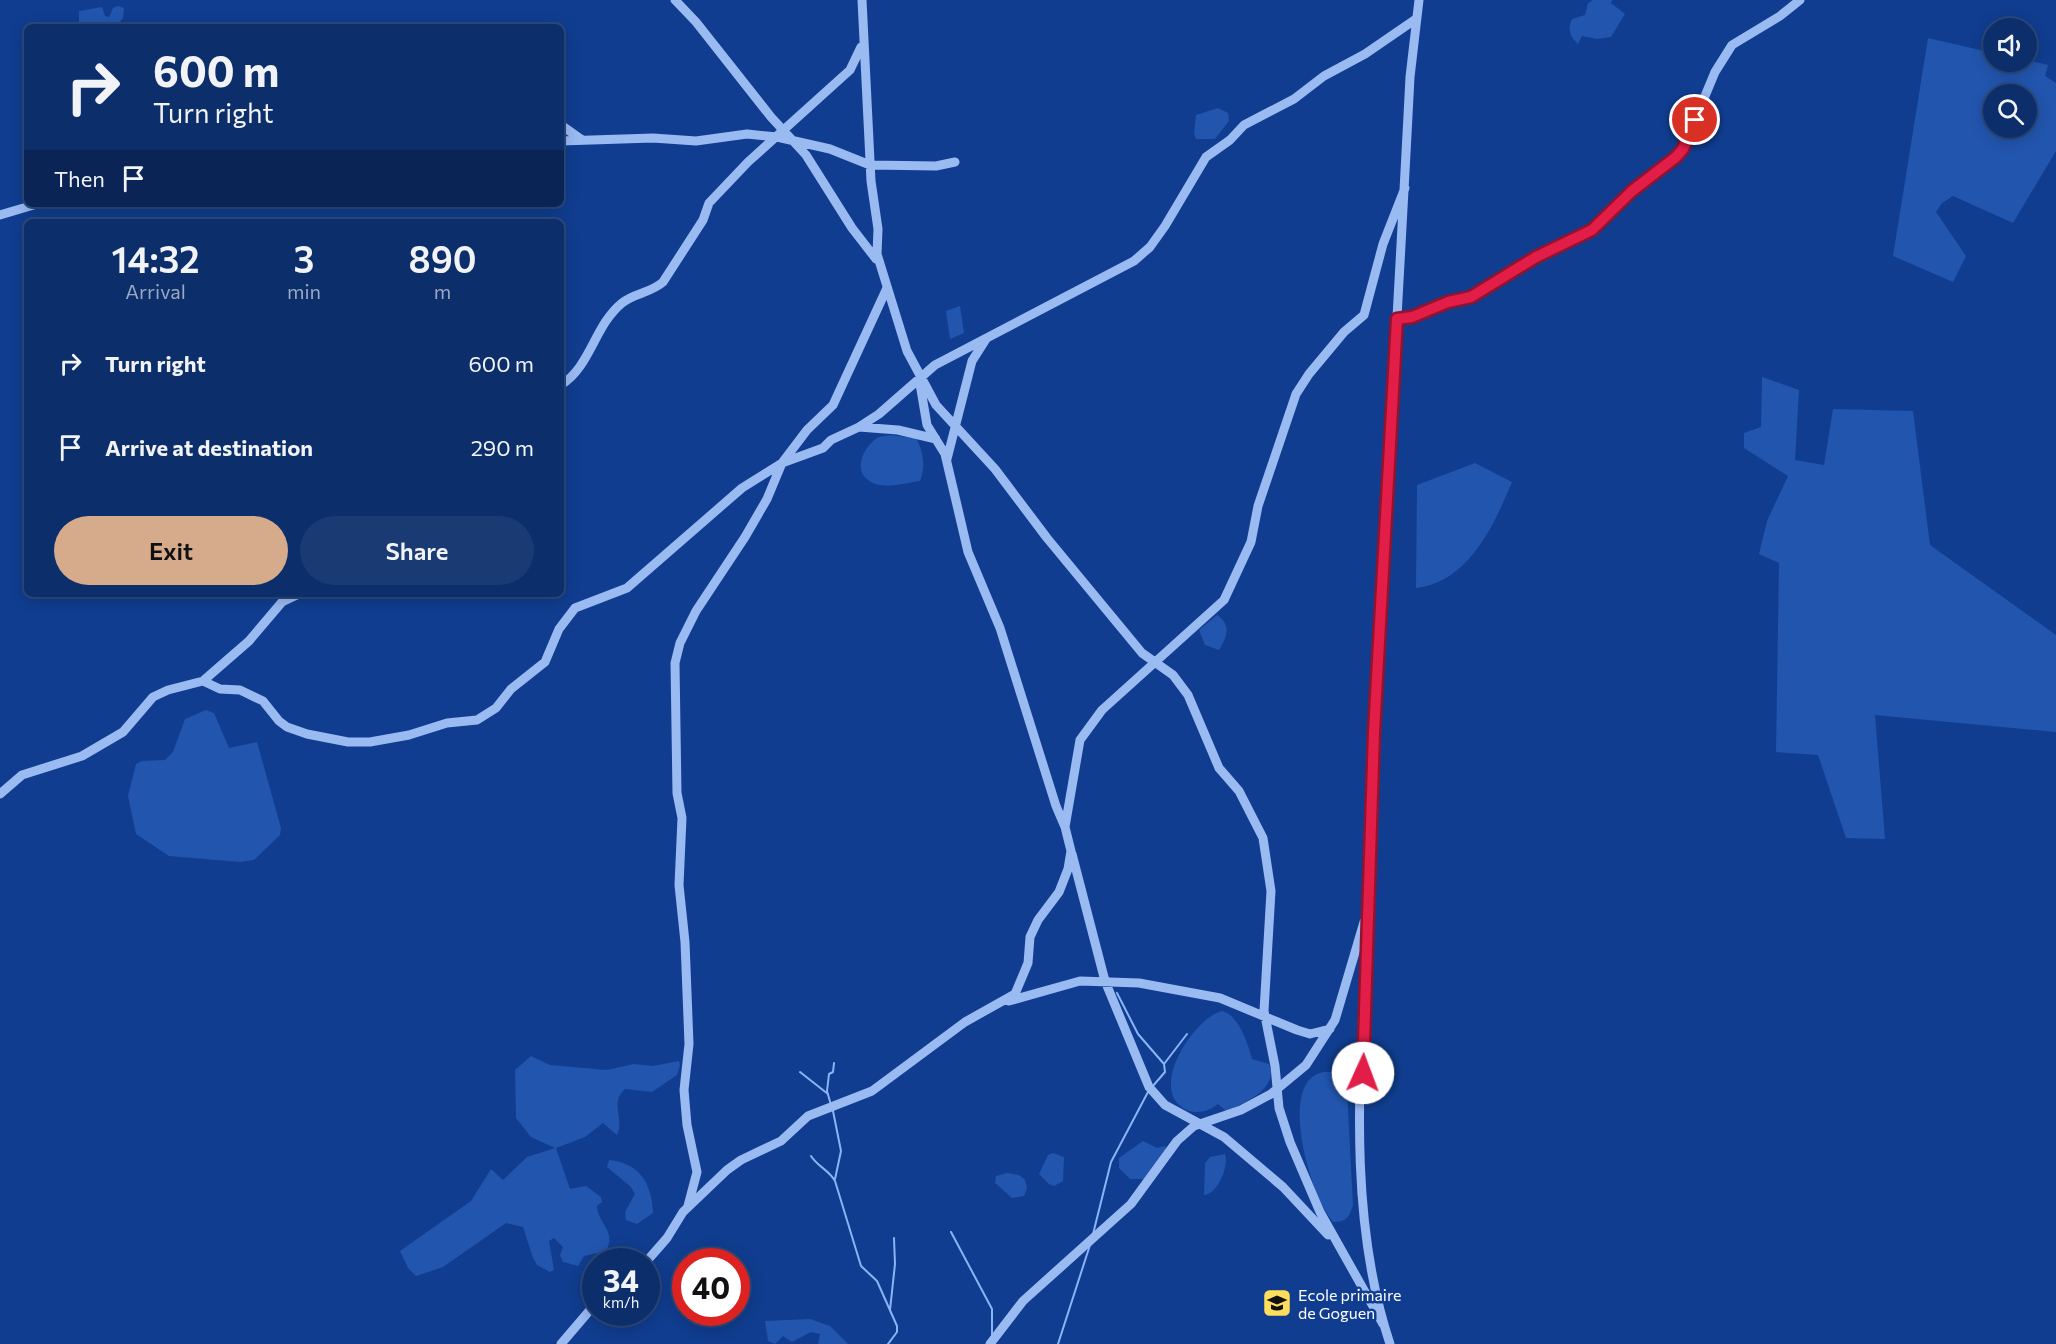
<!DOCTYPE html>
<style>
body{margin:0;font-family:Commissioner,sans-serif;background:#1a3a73;color:#f1f3f6;height:100vh;display:flex;flex-direction:column;font-size:22px;white-space:nowrap}
*{box-sizing:border-box;margin:0}
p{font-size:20px;color:#9aa8c1}
.icon{flex:none;width:33px;height:33px;fill:none;stroke:currentColor;stroke-width:2;stroke-linecap:round;stroke-linejoin:round}
.map{position:relative;flex:1;overflow:hidden}
.side{position:absolute;left:24px;top:219px;width:540px;height:378px;display:flex;flex-direction:column;background:#0c2e6b;border-radius:9px;box-shadow:0 3px 15px #0003,0 0 0 2px #2c4a7e}
.side>*{flex:none}
.guide{position:absolute;left:24px;top:24px;width:540px;height:183px;border-radius:9px;box-shadow:0 3px 15px #0003,0 0 0 2px #2c4a7e;background:#0c2e6b;color:#f1f3f6;overflow:hidden}
.tools{position:absolute;left:1983px;top:18px;display:grid;gap:12px}
.tools a{display:grid;place-items:center;width:54px;height:54px;border-radius:50%;background:#0c2e6b;box-shadow:0 3px 15px #0003,0 0 0 2px #2c4a7e;font-size:30px}
.speed{position:absolute;left:582px;top:1248px;display:flex;gap:12px;font-size:30px;font-weight:700;text-align:center}
.speed>*{display:grid;place-content:center;width:78px;height:78px;border-radius:50%;background:#0c2e6b;box-shadow:0 3px 15px #0003,0 0 0 2px #2c4a7e;line-height:1}
.speed small{font-size:15px;font-weight:400}
.speed .limit{border:9px solid #d22;background:#fff;color:#111}
.pin{position:absolute;display:grid;place-items:center;width:51px;height:51px;color:#fff;margin:-26px;border:3px solid #fff;border-radius:50%;box-shadow:0 2px 6px #0007}
.me{position:absolute;width:66px;margin:-33px;rotate:2deg;stroke-linejoin:round;filter:drop-shadow(0 0 4px #0008)}
.turn{display:flex;align-items:center;gap:21px;height:126px;padding:0 30px;font-size:27px}
.turn .icon{width:78px;height:78px;stroke-width:2.5}
.turn b{display:block;font-size:42px;line-height:51px}
.then{display:flex;align-items:center;height:57px;padding:0 30px;background:#0003;gap:12px;font-size:22px}
.eta{display:flex;justify-content:space-evenly;align-items:center;height:102px;text-align:center}
.eta b{font-size:36px;font-weight:600;line-height:42px}
.action{display:flex;gap:12px;margin-top:auto;padding:12px 30px}
.action a{flex:1;height:69px;border-radius:36px;background:#d6ab8b;color:#111;font-size:24px;font-weight:600;line-height:69px;text-align:center}
.action a+a{background:#1a3a73;color:#f1f3f6}
ul{padding:0;list-style:none}
li{display:flex;align-items:center;gap:18px;height:84px;padding:0 30px}
li div{flex:1}
li b{display:block;font-size:22px}
li em{font-style:normal}
.map>svg:first-child{display:block}
.green{fill:#2255ae;fill-rule:evenodd}
.lines{fill:none;stroke-linecap:round;stroke-linejoin:round}
.stream{stroke:#8bb4f6;stroke-width:2}
.minor{stroke:#9abaf2;stroke-width:9}
.route-casing{stroke:#92132f;stroke-width:15}
.route{stroke:#e11d48;stroke-width:10}
.labels{text-anchor:middle;dominant-baseline:central;stroke-width:5;stroke-linejoin:round;paint-order:stroke}
.poi-label{font-size:16px;fill:#fff;stroke:#103d8f;text-anchor:start}
</style>
<div class="map">
<svg width="2056" height="1344" viewBox="0 0 2056 1344">
<rect width="100%" height="100%" fill="#103d8f"/>
<path class="green" d="M1593 0H1612L1611 3 1625 14 1611 37 1597 39 1582 36 1578 44C1570 37 1567 29 1572 19L1585 15 1588 3Z
M118 6 124 8 123 18 116 27H79V11L102 7 105 16 109 17 113 8Z
M1928 38 1993 53 1994 62 2027 60 2048 65 2045 76 2056 83V151L2013 223 1953 196 1942 203 1936 212 1966 256 1953 282 1893 256ZM1994 94H2026V128H1994Z
M1218 108 1228 113 1229 121 1215 139H1196L1194 134 1196 115Z
M960 306 964 333 950 339 946 311Z
M1762 377 1799 390 1795 460 1824 465 1833 409 1913 411 1930 545 2056 635V732L1875 715 1885 839 1846 838 1818 755 1776 752 1779 563 1759 554 1767 521 1788 476 1744 448V433L1761 427Z
M890 435 916 438C923 450 926 468 920 481 906 483 887 489 873 483 852 474 861 449 877 438 880 436 887 436 890 435Z
M1475 463 1512 482C1494 525 1469 582 1416 588L1417 485Z
M1217 615C1232 625 1227 637 1219 650L1205 645 1199 630Z
M206 710 214 713 229 748 257 742 281 828 280 835 254 860 240 862 169 856 136 834 128 796 136 764 142 761 165 760 173 752 185 719Z
M1222 1011C1239 1015 1248 1044 1252 1059L1269 1064C1278 1087 1250 1100 1232 1109L1226 1111 1218 1104C1211 1110 1197 1115 1187 1110 1146 1092 1193 1018 1222 1011Z
M531 1056 550 1065 606 1070 634 1064 653 1066 679 1061 680 1065 677 1075 652 1092 625 1089C609 1103 625 1118 617 1135L603 1123 585 1137 556 1148 570 1189 586 1186 601 1197 602 1202 597 1206C598 1224 617 1231 606 1251L584 1256 578 1266 563 1262 560 1255 563 1247 554 1238 549 1241 554 1270 550 1272 537 1265 533 1258 523 1227 506 1223 443 1267 416 1276 408 1268 400 1251 471 1201 491 1169 503 1180 527 1157 555 1148 531 1137 516 1118 515 1070Z
M1324 1072H1346L1353 1205C1349 1217 1347 1222 1333 1222 1310 1197 1276 1079 1324 1072Z
M1143 1141 1157 1148 1165 1146 1167 1150 1144 1179H1130L1119 1168V1158Z
M1053 1153 1064 1157 1063 1181 1054 1186 1049 1184 1039 1174 1048 1155Z
M1225 1154C1229 1166 1218 1194 1204 1195L1205 1163 1210 1157Z
M609 1160C640 1163 652 1184 653 1213L637 1224 626 1220 625 1212 635 1194 631 1187 607 1167Z
M1007 1173 1019 1175 1025 1180 1027 1188 1024 1196 1012 1198 995 1183 996 1176Z
M810 1319 830 1326 848 1344H818L820 1334 811 1332 792 1342 783 1336 775 1344 768 1341 765 1321Z"/>
<g class="lines">
<path class="stream" d="M1117 993 1138 1034 1164 1064 1165 1072 1152 1087
M1164 1064 1187 1034
M800 1072 828 1094
M831 1105 827 1091 829 1074 833 1072 834 1063
M833 1111 841 1151 835 1179
M811 1156C818 1167 829 1170 835 1181L861 1266 877 1281 897 1326V1332L888 1344
M951 1232 992 1309V1336
M1093 1234 1111 1162 1148 1092
M890 1310 895 1264 894 1238
M1058 1344 1090 1245"/>
<path class="minor" d="M675 0 696 22 771 117 806 155 852 228 876 259
M862 0 871 181 878 229 877 254 907 351 936 405 995 469 1047 538 1142 653 1173 675 1188 695 1219 768 1239 791 1263 838 1271 891 1264 1011 1275 1066 1279 1108 1290 1142 1320 1212 1383 1324
M561 125 582 140
M561 141 653 138 696 141 747 134 777 137 830 149 870 165 936 166 955 162
M0 215 37 204
M1397 319 1412 317 1448 302 1471 297 1536 257 1592 229 1683 149 1715 72 1732 45 1780 16 1800 0
M920 384 927 425 945 454 968 552 1000 628 1056 806 1065 827
M561 385C591 366 594 326 622 303 634 293 651 293 663 282L703 220 709 203 748 162 850 70 861 47
M859 427 898 430 936 439
M947 459 972 361 986 339
M203 681 249 641 282 602 299 594
M0 794 22 775 82 756 123 732 153 697 168 690 203 681 220 689 240 690 263 701 279 721 287 727 307 734 348 742H370L409 735 447 723 477 720 496 708 511 689 545 662 559 629 575 608 627 588 742 488 782 463 823 448 831 440 859 427 879 414 935 365 1134 261 1150 247 1165 226 1206 157 1230 140 1244 125 1294 99 1324 76 1365 54 1416 19
M1072 854 1105 981 1149 1087 1165 1105 1224 1137 1283 1187 1328 1235
M1009 1001 1080 981 1139 983 1220 998 1297 1030 1310 1034 1330 1029
M688 1206 697 1172 687 1125 684 1090 689 1044 685 942 679 885 682 818 677 793 675 663 680 643 696 611 745 537 767 499 782 463 807 430 833 405 887 288
M646 1262 667 1238 683 1212 727 1170 741 1160 781 1141 808 1116 872 1091 965 1022 1015 994 1028 963 1030 937 1038 920 1059 892 1068 869 1071 851 1065 827 1080 740 1102 710 1224 600 1251 542 1258 506 1296 394 1309 374 1344 332 1364 315 1383 244 1405 188
M561 1344 596 1303
M990 1344 1023 1301 1131 1204 1177 1141 1194 1126 1241 1110 1271 1094 1306 1065 1335 1020 1364 922
M1390 1344C1343 1203 1363 1046 1368 900 1378 625 1396 351 1410 77L1419 0"/>
</g>
<g class="lines">
<g class="route-casing">
<path id="route" d="M1363 1073 1374 732 1397 319 1412 317 1448 302 1471 297 1536 257 1592 230 1632 191 1676 157 1683 149 1695 120"/>
</g>
<use href="#route" class="route"/>
</g>
<defs>
<g id="school-square" transform="scale(1.5)"><rect x="-9" y="-9" width="18" height="18" rx="4" fill="#ffde5b" stroke="#103d8f"/><path d="M0-5L7-2L0 1L-7-2ZM-4 1L0 2.5L4 1V4Q0 6-4 4Z" fill="#111"/></g>
</defs>
<g fill-rule="evenodd">
<use href="#school-square" x="1277" y="1303"/>
</g>
<g class="labels">
<g class="poi-label">
<text x="1298" y="1294">Ecole primaire<tspan x="1298" dy="18">de Goguen</tspan></text>
</g>
</g>
</svg>
<div class="tools">
<a><svg class="icon" aria-label="sound" viewBox="0 0 24 24"><path d="M4 9h4l5-4v14l-5-4H4zM17 9q2 3 0 6"/></svg></a>
<a><svg class="icon" aria-label="search" viewBox="0 0 24 24"><circle cx="10" cy="10" r="6"/><path d="M15 15l6 6"/></svg></a>
</div>
<div class="speed"><div>34<small>km/h</small></div><div class="limit">40</div></div>
<div class="pin" style="left:1695px;top:120px;background:#d93025"><svg class="icon" aria-label="arrive" viewBox="0 0 24 24"><path d="M6 21V4h12l-3 4 3 4H6"/></svg></div>
<svg class="me" style="left:1363px;top:1073px" viewBox="-20 -20 40 40"><circle r="19" fill="#fff"/><path d="M0-13L10 11 0 6-10 11z" fill="#e11d48"/></svg>
<div class="guide">
<div class="turn"><svg class="icon" aria-label="right" viewBox="0 0 24 24"><path d="M7 20v-9h11M14 6l5 5-5 5"/></svg><div><b>600 m</b>Turn right</div></div>
<div class="then">Then<svg class="icon" aria-label="arrive" viewBox="0 0 24 24"><path d="M6 21V4h12l-3 4 3 4H6"/></svg></div>
</div>
<section class="side">
<div class="eta">
<div><b>14:32</b><p>Arrival</p></div>
<div><b>3</b><p>min</p></div>
<div><b>890</b><p>m</p></div>
</div>
<ul>
<li><svg class="icon" aria-label="right" viewBox="0 0 24 24"><path d="M7 20v-9h11M14 6l5 5-5 5"/></svg><div><b>Turn right</b></div><em>600 m</em></li>
<li><svg class="icon" aria-label="arrive" viewBox="0 0 24 24"><path d="M6 21V4h12l-3 4 3 4H6"/></svg><div><b>Arrive at destination</b></div><em>290 m</em></li>
</ul>
<div class="action"><a>Exit</a><a>Share</a></div>
</section>
</div>
